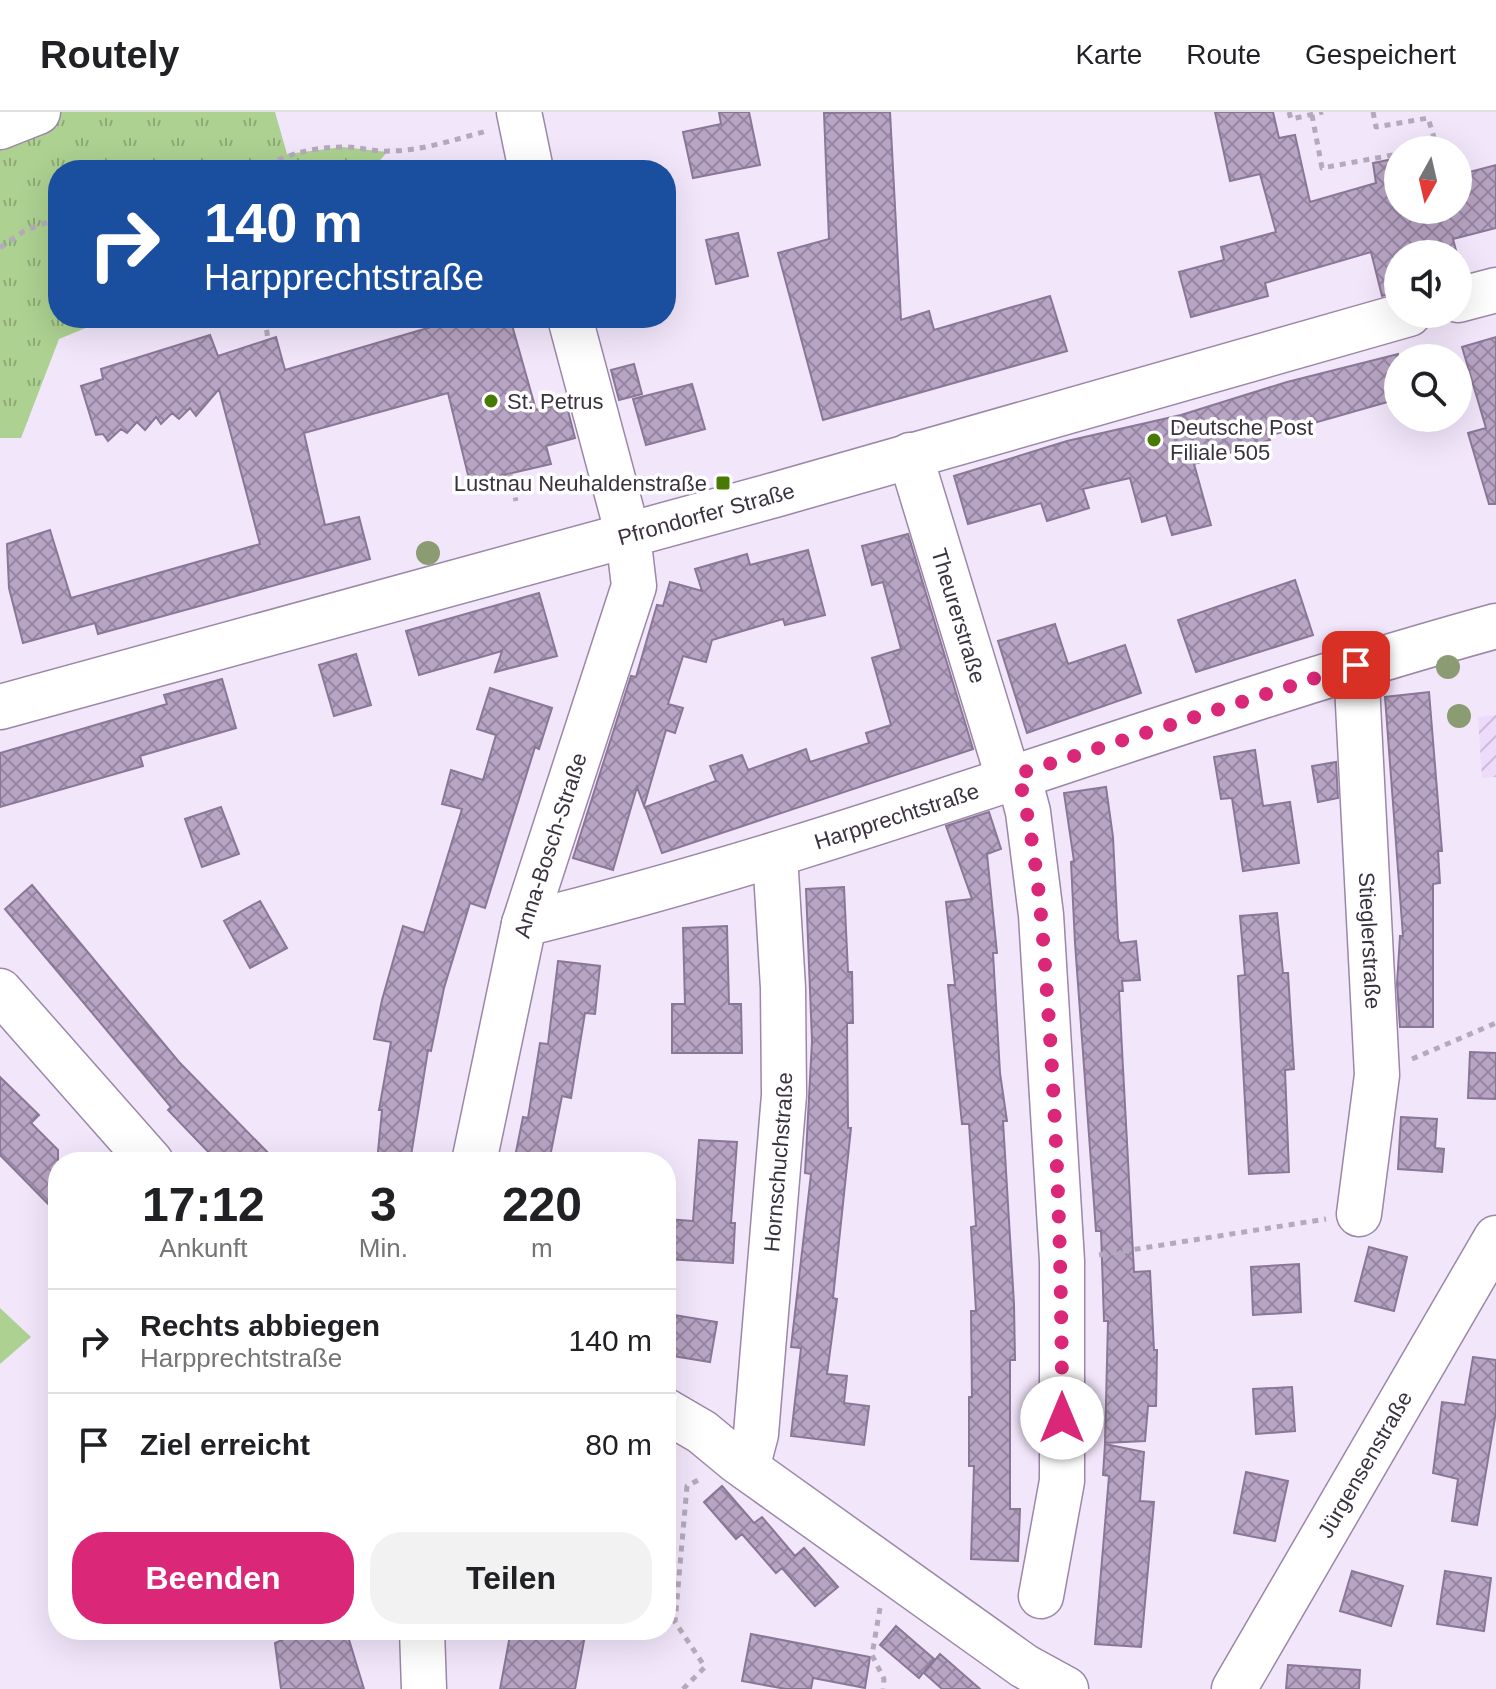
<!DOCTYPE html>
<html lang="de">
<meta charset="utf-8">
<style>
body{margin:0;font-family:Helvetica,sans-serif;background:#f2f2f2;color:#202124;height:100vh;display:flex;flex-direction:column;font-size:30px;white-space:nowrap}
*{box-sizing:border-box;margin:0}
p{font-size:26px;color:#757577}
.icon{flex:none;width:44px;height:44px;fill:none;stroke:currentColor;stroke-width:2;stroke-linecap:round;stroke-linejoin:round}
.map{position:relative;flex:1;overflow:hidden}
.drawer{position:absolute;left:48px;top:1040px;width:628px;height:488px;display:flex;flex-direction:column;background:#fff;border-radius:32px;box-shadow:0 8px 32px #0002}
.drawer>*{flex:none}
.top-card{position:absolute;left:48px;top:48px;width:628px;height:168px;border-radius:32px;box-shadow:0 8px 32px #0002;background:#1a4fa0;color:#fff;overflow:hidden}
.needle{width:52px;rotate:188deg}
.fabs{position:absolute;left:1384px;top:24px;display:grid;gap:16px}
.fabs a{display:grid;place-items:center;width:88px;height:88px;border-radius:50%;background:#fff;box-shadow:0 8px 32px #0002;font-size:40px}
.pin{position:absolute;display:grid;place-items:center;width:68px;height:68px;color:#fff;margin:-34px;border-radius:16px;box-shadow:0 4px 12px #0006}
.me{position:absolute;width:88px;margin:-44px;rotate:0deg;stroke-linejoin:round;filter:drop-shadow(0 0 6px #0008)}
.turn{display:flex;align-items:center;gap:28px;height:168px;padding:0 24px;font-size:36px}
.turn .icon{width:104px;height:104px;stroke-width:2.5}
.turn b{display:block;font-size:56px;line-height:68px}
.eta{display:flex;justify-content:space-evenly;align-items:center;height:136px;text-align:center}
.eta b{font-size:48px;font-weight:700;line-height:56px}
.button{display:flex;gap:16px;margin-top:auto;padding:16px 24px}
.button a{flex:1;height:92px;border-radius:32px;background:#db2777;color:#fff;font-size:32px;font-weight:700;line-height:92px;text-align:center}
.button a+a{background:#f2f2f2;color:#202124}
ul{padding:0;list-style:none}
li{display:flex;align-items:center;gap:24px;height:104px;padding:0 24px;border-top:2px solid #e0e0e0}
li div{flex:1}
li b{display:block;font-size:30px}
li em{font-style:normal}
header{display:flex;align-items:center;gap:48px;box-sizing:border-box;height:112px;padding:0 40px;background:#fff;border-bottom:2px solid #e0e0e0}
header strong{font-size:38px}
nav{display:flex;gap:44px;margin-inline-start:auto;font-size:28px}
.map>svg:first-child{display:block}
.industrial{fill:url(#industrial-furrows)}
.green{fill:#acd190}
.park{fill:url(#park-tufts)}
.building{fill:url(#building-cross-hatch);stroke:#8a7796;stroke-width:2}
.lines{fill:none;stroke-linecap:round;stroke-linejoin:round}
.minor-casing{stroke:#9b87a7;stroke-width:47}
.path{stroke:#b5aabc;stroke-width:5;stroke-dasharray:6 6;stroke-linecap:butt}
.minor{stroke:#fff;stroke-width:44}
.tree{fill:#8b9c73}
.route{stroke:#db2777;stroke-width:14;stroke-dasharray:0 25.2}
.poi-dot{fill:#487902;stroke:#fff;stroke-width:3}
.labels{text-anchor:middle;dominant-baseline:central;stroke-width:7;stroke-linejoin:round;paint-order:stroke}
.poi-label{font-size:22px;fill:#3a323f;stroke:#fff;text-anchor:start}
.street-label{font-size:22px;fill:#3a323f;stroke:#fff}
</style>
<header>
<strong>Routely</strong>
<nav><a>Karte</a><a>Route</a><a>Gespeichert</a></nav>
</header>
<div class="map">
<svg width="1496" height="1577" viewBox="0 0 1496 1577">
<defs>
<pattern id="industrial-furrows" width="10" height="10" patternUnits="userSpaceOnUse" patternTransform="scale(2)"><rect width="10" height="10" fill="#eedafb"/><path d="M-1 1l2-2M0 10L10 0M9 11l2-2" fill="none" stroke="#cdbcd8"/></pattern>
<pattern id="park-tufts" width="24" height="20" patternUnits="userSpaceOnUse" patternTransform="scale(2)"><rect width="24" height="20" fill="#acd190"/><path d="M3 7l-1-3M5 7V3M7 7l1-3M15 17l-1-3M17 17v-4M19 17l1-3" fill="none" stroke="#8daa77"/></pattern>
<pattern id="building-cross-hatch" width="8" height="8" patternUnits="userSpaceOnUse" patternTransform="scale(2)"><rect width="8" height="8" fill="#b8a4c4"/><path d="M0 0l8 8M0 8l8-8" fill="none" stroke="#9786a1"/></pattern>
</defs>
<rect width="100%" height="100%" fill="#f2e6fb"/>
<path class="industrial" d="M1496 603V665L1482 666 1478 605Z"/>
<path class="green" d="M0 1196 31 1225 0 1252Z"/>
<path class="park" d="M38 0H275L287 42 343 35 387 40 372 58H58V206H110L59 227 21 326H0V15Z"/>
<path class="building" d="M719 0H749L760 53 693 66 683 20 721 12Z
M890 0 901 208 929 199 934 218 1050 184 1067 239 823 308 778 141 829 127 824 1Z
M1215 0H1273L1279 26 1295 23 1310 90 1376 71 1373 51 1398 46V98H1458V63L1496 53V116L1453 127 1457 142H1398V179L1382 184 1371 140 1265 171 1268 184 1191 205 1179 160 1224 148 1221 135 1276 120 1260 62 1230 69Z
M738 121 748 164 716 172 706 128Z
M429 206H510L536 298 566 291 575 326 546 334 551 352 470 371 448 281 304 321 325 413 359 405 370 447 98 522 95 511 23 531 9 476 7 432 50 418 71 486 260 432 219 277 196 304 190 296 179 307 172 301 161 312 156 305 145 318 137 310 127 321 121 317 108 329 103 322 96 323 81 274 103 267 101 257 210 223 218 244 276 225 285 258 431 215Z
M1496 225V392H1489L1468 321 1486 316 1462 235Z
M1398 242V287L1268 324 1270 328 1194 352 1211 413 1172 423 1166 403 1142 410 1130 366 1083 377 1089 396 1047 409 1041 391 968 412 954 364 1067 329 1181 303 1287 270Z
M634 252 642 282 619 288 611 258Z
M692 272 705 317 646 333 633 287Z
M908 422 973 637 662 741 645 695 716 669 710 654 742 643 748 658 806 637 810 650 869 631 866 621 891 613 872 546 901 537 883 470 872 473 862 434Z
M808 438 825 503 785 513 783 507 712 528 706 550 683 544 668 592 683 596 675 621 666 618 644 694 637 675 613 758 573 746 631 564 636 565 657 493 663 494 670 470 702 479 695 457 747 442 750 453Z
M1295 468 1313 523 1196 560 1178 508Z
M539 481 557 544 495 560 502 539 419 563 406 519Z
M1055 512 1068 552 1125 533 1141 581 1027 621 998 529Z
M356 542 371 593 334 604 319 553Z
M222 567 236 616 140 644 143 654 0 695V641L167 592 164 583Z
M490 576 552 596 539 637 535 635 485 796 470 791 444 876 431 939 428 938 410 1050H377L382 998H379L391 930 374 927 382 888 403 814 424 821 462 697 442 692 451 658 483 668 496 623 477 617Z
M1429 580 1442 739H1438L1440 771 1433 772V915H1400L1397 872 1400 824H1403L1385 585Z
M1255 638 1263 694 1290 690 1299 751 1243 759 1232 686 1221 687 1214 645Z
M1336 650 1338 686 1318 690 1312 654Z
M1106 675 1113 725 1118 826 1120 831 1136 829 1140 868 1122 869 1123 879H1119L1123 956 1134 1160 1150 1159 1154 1238H1157L1156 1294H1148L1145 1329 1105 1331 1108 1209H1104L1101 1119H1096L1075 831 1071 750 1074 749 1064 681Z
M221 695 239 742 202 755 185 707Z
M989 700 1001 737 987 742 997 841H993L1000 961 1007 1009H1003L1014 1192 1015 1248H1010V1397H1020L1018 1449 971 1447 974 1354H969V1285H972L971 1199H976L971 1115 976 1114 969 1012H962L948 873H955L946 790 972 787 946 714Z
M32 773 179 950 277 1050H218L168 998 171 995 5 797Z
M844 775 848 860H852L853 911H847L848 1016H851L833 1186 837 1187 827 1262 847 1264 844 1291 869 1294 864 1333 791 1324 801 1236 791 1235 811 1062 805 1061 812 929 806 777Z
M260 789 287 836 250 856 224 809Z
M1277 801 1283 861H1288L1294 957 1285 958 1289 1060 1249 1062 1238 864 1245 863 1240 804Z
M727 814 729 892H741L742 941H672V892H685L683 816Z
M558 849 600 854 595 902 585 901 571 986 562 984 549 1050H514L523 1005 528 1006 540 931 548 932Z
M1470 940 1496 941V987L1468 986Z
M0 965 39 1003 31 1011 58 1038V1102L0 1043Z
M1401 1005 1437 1007 1435 1036 1444 1037 1442 1060 1398 1057Z
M699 1028 737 1030 731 1111H735L733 1151 666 1147 667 1107 693 1109Z
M1369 1135 1407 1145 1394 1199 1355 1189Z
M1299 1152 1301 1200 1253 1203 1251 1155Z
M668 1202 717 1210 710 1250 666 1243Z
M1473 1245 1496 1248V1300L1477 1413 1452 1409 1458 1367 1433 1361 1442 1290 1465 1293Z
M1292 1275 1295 1319 1256 1322 1253 1277Z
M1105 1332 1144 1340 1140 1389 1154 1390 1141 1535 1095 1532 1109 1364 1103 1363Z
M1246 1360 1288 1369 1275 1429 1234 1421Z
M722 1374 754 1411 762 1405 795 1444 804 1436 838 1475 815 1494 782 1456 776 1461 742 1422 736 1427 704 1390Z
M1352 1459 1403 1474 1391 1514 1340 1499Z
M1445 1459 1491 1466 1484 1519 1437 1512Z
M896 1514 934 1547 919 1566 880 1533Z
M304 1518H346L364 1577H281L275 1531Z
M511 1518H586L575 1577H500Z
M751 1522 870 1545 865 1576 813 1566 811 1577H786L742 1569Z
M940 1542 980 1577H942L924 1561Z
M1288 1553 1360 1558 1359 1577H1286Z"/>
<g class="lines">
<g class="minor-casing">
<g id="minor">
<path d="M519 0 531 58"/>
<path d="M0 15 38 0"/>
<path d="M1458 188 1496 178"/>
<path id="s1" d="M910 343 1008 665"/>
<path id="s2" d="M1356 553 1377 963 1359 1102"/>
<path id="s3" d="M0 595 778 382 1409 202"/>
<path d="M1018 662 1028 700 1041 803 1062 1149V1369L1041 1484"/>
<path id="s4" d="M524 812C853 732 1169 604 1496 514"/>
<path d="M0 879 151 1050"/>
<path id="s5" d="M474 1050 524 812 634 474 628 423 570 206"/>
<path d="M666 1299 702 1320 737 1349 1024 1554 1066 1577"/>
<path id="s6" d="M747 1356 756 1322 784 983 783 876 775 743"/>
<path d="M422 1518 424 1577"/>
<path id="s7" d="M1234 1577 1496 1126"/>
</g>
</g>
<path class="path" d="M1289 0 1291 7 1323 0
M1373 0 1376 15 1428 6 1438 38
M1312 3 1322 56 1398 42
M1418 38 1438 34
M256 58C287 43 309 35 345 35 360 35 375 40 389 39 422 39 456 27 487 19
M0 136 24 119 58 106
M265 206 268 228
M510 362 516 389
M1412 947 1496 911
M1099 1143 1326 1107
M880 1496 872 1543 884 1567 883 1577
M683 1577 705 1555 675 1510 687 1374 702 1366"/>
<use href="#minor" class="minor"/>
</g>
<g class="tree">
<circle cx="428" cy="441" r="12"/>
<circle cx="1448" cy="555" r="12"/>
<circle cx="1459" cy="604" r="12"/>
</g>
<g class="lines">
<path class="route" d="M1062 1306C1062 1174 1058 1042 1049 910 1043 826 1039 743 1018 662L1356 553"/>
</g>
<g class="poi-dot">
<circle cx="491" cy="289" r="8"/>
<circle cx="1154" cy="328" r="8"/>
<rect x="715" y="363" width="16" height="16" rx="4"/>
</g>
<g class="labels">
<g class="poi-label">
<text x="507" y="289">St. Petrus</text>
<text x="1170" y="315">Deutsche Post<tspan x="1170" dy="25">Filiale 505</tspan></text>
<text x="707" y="371" text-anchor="end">Lustnau Neuhaldenstraße</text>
</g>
<g class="street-label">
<text stroke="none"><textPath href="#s3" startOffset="732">Pfrondorfer Straße</textPath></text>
<text stroke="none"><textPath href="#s1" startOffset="168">Theurerstraße</textPath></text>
<text stroke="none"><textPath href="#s4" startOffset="388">Harpprechtstraße</textPath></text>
<text stroke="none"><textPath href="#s5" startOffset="326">Anna-Bosch-Straße</textPath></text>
<text stroke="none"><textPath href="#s2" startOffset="276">Stieglerstraße</textPath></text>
<text stroke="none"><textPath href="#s6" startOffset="308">Hornschuchstraße</textPath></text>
<text stroke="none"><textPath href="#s7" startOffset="260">Jürgensenstraße</textPath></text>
</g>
</g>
</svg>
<div class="fabs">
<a><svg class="needle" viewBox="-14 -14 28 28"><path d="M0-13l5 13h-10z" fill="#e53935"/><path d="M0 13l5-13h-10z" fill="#757577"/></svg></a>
<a><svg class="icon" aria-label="sound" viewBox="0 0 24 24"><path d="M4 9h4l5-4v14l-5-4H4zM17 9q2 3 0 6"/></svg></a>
<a><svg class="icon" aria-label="search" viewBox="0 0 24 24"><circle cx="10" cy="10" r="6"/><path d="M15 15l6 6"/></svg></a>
</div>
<div class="pin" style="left:1356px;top:553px;background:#d93025"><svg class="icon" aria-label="arrive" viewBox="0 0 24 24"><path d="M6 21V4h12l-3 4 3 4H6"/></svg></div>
<svg class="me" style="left:1062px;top:1306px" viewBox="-20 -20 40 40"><circle r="19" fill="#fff"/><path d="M0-13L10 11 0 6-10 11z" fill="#db2777"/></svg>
<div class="top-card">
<div class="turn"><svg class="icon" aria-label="right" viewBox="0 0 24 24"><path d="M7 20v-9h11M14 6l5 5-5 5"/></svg><div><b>140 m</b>Harpprechtstraße</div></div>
</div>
<section class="drawer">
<div class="eta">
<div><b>17:12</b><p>Ankunft</p></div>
<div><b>3</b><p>Min.</p></div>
<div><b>220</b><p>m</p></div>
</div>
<ul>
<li><svg class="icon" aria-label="right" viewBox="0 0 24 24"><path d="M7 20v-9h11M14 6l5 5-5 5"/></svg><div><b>Rechts abbiegen</b><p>Harpprechtstraße</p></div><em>140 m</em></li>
<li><svg class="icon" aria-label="arrive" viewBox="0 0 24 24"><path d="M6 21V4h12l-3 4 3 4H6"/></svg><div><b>Ziel erreicht</b></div><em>80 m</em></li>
</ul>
<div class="button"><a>Beenden</a><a>Teilen</a></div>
</section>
</div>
